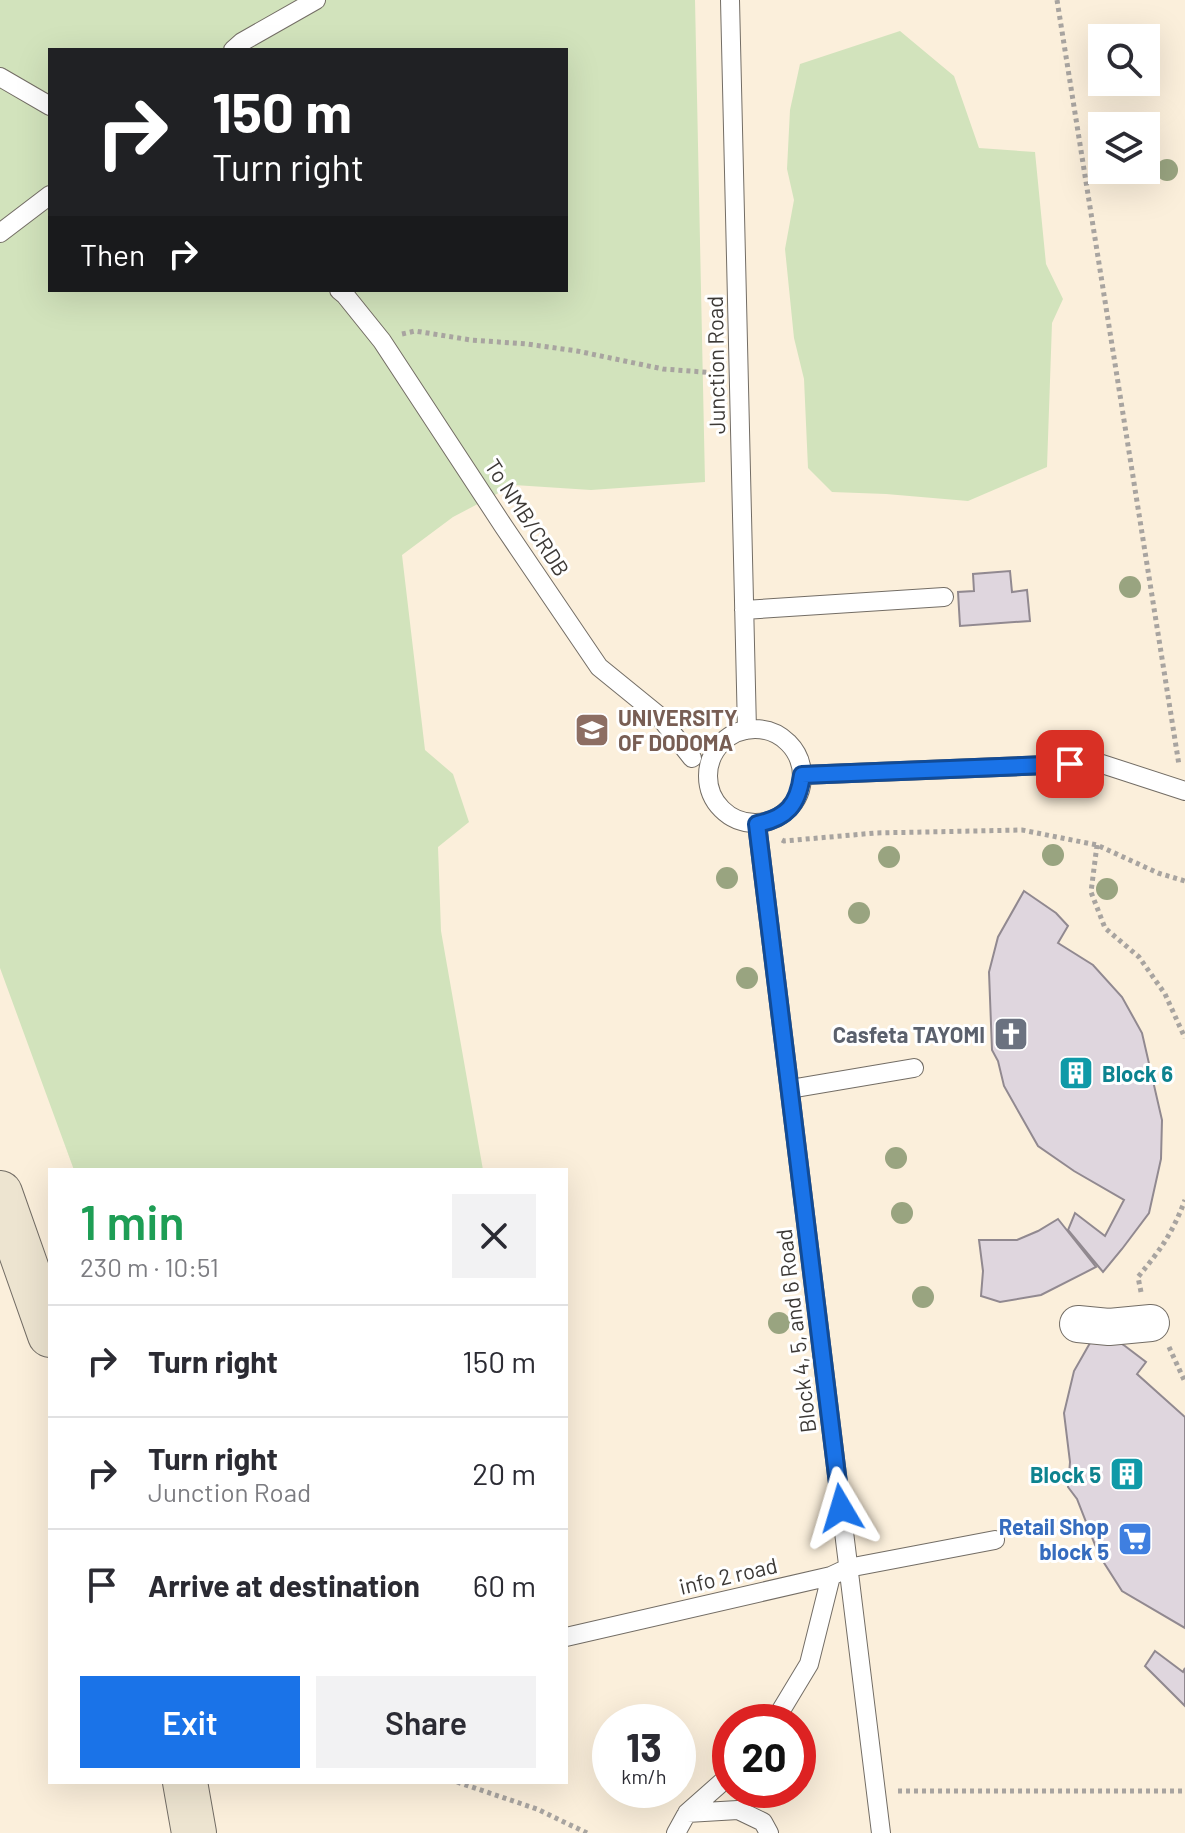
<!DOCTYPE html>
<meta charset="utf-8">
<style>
body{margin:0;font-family:Barlow,sans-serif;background:#f2f2f3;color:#2b2b33;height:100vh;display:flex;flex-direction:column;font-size:30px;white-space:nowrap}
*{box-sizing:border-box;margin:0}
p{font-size:26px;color:#7c7c81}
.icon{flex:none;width:44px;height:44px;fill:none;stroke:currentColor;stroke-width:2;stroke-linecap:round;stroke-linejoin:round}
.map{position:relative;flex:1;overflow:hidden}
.sheet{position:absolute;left:48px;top:1168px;width:520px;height:616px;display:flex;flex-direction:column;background:#fff;border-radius:0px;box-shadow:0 8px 32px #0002}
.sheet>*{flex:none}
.hud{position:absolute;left:48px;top:48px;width:520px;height:244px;border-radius:0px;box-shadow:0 8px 32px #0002;background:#202124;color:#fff;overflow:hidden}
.fabs{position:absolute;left:1088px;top:24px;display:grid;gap:16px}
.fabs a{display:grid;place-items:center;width:72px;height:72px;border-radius:0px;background:#fff;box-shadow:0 8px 32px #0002;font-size:40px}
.speed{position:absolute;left:592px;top:1704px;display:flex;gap:16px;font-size:40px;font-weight:700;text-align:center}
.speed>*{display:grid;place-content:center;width:104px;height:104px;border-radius:50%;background:#fff;box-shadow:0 8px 32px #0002;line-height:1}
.speed small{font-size:20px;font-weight:400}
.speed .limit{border:12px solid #d22;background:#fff;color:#111}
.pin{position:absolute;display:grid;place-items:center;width:68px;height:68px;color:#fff;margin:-34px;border-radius:16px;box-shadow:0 4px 12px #0006}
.me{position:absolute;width:88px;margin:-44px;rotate:353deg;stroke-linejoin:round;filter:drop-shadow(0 0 6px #0008)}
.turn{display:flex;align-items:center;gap:28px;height:168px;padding:0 32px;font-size:36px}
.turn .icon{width:104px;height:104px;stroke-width:2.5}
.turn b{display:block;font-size:56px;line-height:68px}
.then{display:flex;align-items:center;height:76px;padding:0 32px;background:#0003;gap:16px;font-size:30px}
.round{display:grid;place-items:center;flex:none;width:84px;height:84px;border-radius:0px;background:#f2f2f3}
.overview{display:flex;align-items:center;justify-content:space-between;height:136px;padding:0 32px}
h1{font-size:48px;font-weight:600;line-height:60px;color:#1e9e55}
.cta{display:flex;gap:16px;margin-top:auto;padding:16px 32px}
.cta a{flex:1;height:92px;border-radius:0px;background:#1a73e8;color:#fff;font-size:32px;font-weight:600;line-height:92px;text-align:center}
.cta a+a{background:#f2f2f3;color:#2b2b33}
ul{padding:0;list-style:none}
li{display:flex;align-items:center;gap:24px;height:112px;padding:0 32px;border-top:2px solid #e1e1e2}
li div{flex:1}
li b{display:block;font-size:30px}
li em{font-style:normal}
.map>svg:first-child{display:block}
.education{fill:#fbefdb;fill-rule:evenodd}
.green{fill:#d2e3bc;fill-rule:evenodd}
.building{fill:#dfd6de;stroke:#918990;stroke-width:2}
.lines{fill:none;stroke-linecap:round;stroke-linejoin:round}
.lane-casing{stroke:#736d65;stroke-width:20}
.street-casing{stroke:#736d65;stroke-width:38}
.secondary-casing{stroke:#736d65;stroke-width:46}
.path{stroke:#a8a4a0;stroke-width:5;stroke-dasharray:4 4;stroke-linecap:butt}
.lane{stroke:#fff;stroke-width:18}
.street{stroke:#fff;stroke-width:36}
.secondary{stroke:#ede4d0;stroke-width:44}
.tree{fill:#99a480}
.route-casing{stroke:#114b97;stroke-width:20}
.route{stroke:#1a73e8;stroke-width:14}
.labels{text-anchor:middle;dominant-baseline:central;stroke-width:6;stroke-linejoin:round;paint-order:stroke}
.street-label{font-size:22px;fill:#3c3936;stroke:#fff}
.education-label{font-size:22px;font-weight:bold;fill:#785e54;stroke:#fff;text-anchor:start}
.worship-label{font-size:22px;font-weight:bold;fill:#5b616d;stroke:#fff;text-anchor:end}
.culture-label{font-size:22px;font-weight:bold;fill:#0d838f;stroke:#fff;text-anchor:start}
.shop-label{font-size:22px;font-weight:bold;fill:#366cbe;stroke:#fff;text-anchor:end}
</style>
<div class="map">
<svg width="1185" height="1833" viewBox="0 0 1185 1833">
<rect width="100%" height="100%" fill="#fefaf5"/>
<path class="education" d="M0 0H1185V1833H0ZM1102 38H1146V82H1102ZM50 50H566V290H50ZM1102 126H1146V170H1102ZM50 1170H566V1782H50ZM610 1722H678V1790H610ZM730 1722H798V1790H730Z"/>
<path class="green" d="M0 0H695L705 482 591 490 514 485 453 517 402 555 425 750 453 774 469 822 438 847 441 931 483 1170H74L0 968ZM50 50H566V290H50Z
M900 31 954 76 979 148 1035 152 1046 264 1063 299 1052 323 1047 467 968 501 886 494 832 492 808 468 804 379 794 338 785 249 794 200 787 169 790 110 800 64Z"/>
<path class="building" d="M1010 571 1012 592 1027 590 1030 621 960 626 958 592 974 591 973 574Z
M1024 891 1056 913 1068 926 1058 943 1093 965 1122 997 1142 1033 1162 1120 1161 1159 1149 1213 1122 1249 1103 1272 1068 1230 1075 1213 1105 1236 1124 1200 1074 1171 1038 1146 1004 1086 998 1061 992 1050 989 972 998 937Z
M1058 1219 1096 1267 1041 1295 1000 1302 981 1296 983 1271 979 1240H1017L1038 1231Z
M1098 1329 1125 1346 1146 1362 1137 1374 1185 1417V1628L1122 1591 1099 1555 1077 1499 1068 1487 1070 1462 1064 1413 1074 1371Z
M1155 1651 1183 1672 1185 1668V1706L1145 1666Z"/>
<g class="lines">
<g class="lane-casing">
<path id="lane" d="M730 0 747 730
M233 50 242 42 316 0
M0 77 50 106
M0 233 50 195
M339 290 345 295 382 341 504 527 599 667 658 715 692 758
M744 610 944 597
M708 776a47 47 0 1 1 94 0a47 47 0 1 1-94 0Z
M802 775 1099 763 1185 791
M757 824 881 1833
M790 1089 914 1068
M566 1637 831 1576 848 1568 995 1540
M774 1722 809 1664 831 1576
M687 1813 738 1810 763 1822 769 1833
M676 1833 687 1813 730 1775"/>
</g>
<g class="street-casing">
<path id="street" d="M1078 1324 1109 1327 1151 1323"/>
</g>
<g class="secondary-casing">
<path id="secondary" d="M0 1193 50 1335
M185 1782 194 1833"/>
</g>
<path class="path" d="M1057 0 1179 765
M402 334 415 331 471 340 527 344 577 351 663 369 716 373
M782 840 784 841 875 833 1022 830 1097 845 1158 873 1185 881
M1097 845 1091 892 1105 928 1139 957 1165 994 1185 1038
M1141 1292 1138 1277C1161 1249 1172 1234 1185 1200
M1169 1347 1185 1382
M457 1782 537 1809 587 1833
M898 1791H1185"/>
<use href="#lane" class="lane"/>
<use href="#street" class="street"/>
<use href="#secondary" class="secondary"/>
</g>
<g class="tree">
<circle cx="1167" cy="170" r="11"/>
<circle cx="1130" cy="587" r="11"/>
<circle cx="1053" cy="855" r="11"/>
<circle cx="889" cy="857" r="11"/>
<circle cx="727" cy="878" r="11"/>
<circle cx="1107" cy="889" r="11"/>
<circle cx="859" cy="913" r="11"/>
<circle cx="747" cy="978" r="11"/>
<circle cx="896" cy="1158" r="11"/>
<circle cx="902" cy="1213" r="11"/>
<circle cx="923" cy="1297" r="11"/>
<circle cx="779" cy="1323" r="11"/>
</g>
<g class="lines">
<g class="route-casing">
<path id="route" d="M841 1508 757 824C787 818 798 805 802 775L1070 764"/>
</g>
<use href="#route" class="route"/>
</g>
<defs>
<g id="university-square" transform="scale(1.8)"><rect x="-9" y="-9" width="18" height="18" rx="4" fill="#8d6e63" stroke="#fff"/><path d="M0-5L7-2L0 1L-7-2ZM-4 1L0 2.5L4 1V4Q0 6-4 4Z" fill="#fff"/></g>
<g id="church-square" transform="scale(1.8)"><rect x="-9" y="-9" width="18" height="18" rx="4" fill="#6b7280" stroke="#fff"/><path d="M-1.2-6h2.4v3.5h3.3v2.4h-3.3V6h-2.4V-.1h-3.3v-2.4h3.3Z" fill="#fff"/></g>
<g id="building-square" transform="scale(1.8)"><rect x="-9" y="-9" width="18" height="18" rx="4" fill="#0f9aa8" stroke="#fff"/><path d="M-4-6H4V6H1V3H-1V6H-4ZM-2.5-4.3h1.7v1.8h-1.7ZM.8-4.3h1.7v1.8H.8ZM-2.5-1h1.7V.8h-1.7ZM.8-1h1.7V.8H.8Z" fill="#fff"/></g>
<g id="supermarket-square" transform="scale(1.8)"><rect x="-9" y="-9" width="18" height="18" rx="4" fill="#3f7fe0" stroke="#fff"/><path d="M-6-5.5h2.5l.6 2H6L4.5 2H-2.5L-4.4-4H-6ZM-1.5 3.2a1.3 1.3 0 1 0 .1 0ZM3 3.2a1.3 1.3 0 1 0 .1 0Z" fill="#fff"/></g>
</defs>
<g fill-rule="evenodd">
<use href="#university-square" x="592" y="730"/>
<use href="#church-square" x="1011" y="1034"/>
<use href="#building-square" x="1076" y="1073"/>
<use href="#building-square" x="1127" y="1474"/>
<use href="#supermarket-square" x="1135" y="1539"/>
</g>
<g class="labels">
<g class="street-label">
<text transform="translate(715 365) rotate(-91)">Junction Road</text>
<text transform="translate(528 517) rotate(57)">To NMB/CRDB</text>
<text transform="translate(795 1331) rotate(-97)">Block 4, 5, and 6 Road</text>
<text transform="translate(728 1575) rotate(-13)">info 2 road</text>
</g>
<g class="education-label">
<text x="618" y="717">UNIVERSITY<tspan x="618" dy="25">OF DODOMA</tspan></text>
</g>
<g class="worship-label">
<text x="985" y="1034">Casfeta TAYOMI</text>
</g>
<g class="culture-label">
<text x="1102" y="1073">Block 6</text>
<text x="1101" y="1474" text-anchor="end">Block 5</text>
</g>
<g class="shop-label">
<text x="1109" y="1526">Retail Shop<tspan x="1109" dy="25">block 5</tspan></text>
</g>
</g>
</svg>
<div class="fabs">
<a><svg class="icon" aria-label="search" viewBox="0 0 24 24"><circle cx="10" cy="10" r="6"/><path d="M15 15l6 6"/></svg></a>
<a><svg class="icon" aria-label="layers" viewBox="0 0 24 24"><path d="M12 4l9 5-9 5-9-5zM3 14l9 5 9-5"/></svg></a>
</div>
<div class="speed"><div>13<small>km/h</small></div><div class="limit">20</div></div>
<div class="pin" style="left:1070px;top:764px;background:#d93025"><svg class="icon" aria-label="arrive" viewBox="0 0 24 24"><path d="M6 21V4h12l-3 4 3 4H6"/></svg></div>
<svg class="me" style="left:841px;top:1508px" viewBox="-20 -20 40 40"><path d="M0-17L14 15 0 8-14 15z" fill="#1a73e8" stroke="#fff" stroke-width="4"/></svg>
<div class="hud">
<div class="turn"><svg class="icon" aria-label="right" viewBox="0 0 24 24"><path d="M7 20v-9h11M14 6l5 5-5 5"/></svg><div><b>150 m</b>Turn right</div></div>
<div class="then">Then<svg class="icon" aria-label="right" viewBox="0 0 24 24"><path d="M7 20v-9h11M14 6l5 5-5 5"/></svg></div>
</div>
<section class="sheet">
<div class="overview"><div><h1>1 min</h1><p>230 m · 10:51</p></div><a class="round"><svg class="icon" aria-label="close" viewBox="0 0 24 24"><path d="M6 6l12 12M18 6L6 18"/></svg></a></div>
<ul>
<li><svg class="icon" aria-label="right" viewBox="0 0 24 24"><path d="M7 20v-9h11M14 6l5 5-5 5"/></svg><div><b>Turn right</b></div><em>150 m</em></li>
<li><svg class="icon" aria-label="right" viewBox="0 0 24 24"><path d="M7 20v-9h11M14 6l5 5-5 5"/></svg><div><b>Turn right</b><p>Junction Road</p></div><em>20 m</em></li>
<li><svg class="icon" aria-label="arrive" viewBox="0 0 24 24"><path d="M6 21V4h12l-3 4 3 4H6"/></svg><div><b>Arrive at destination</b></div><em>60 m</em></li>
</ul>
<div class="cta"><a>Exit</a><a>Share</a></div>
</section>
</div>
